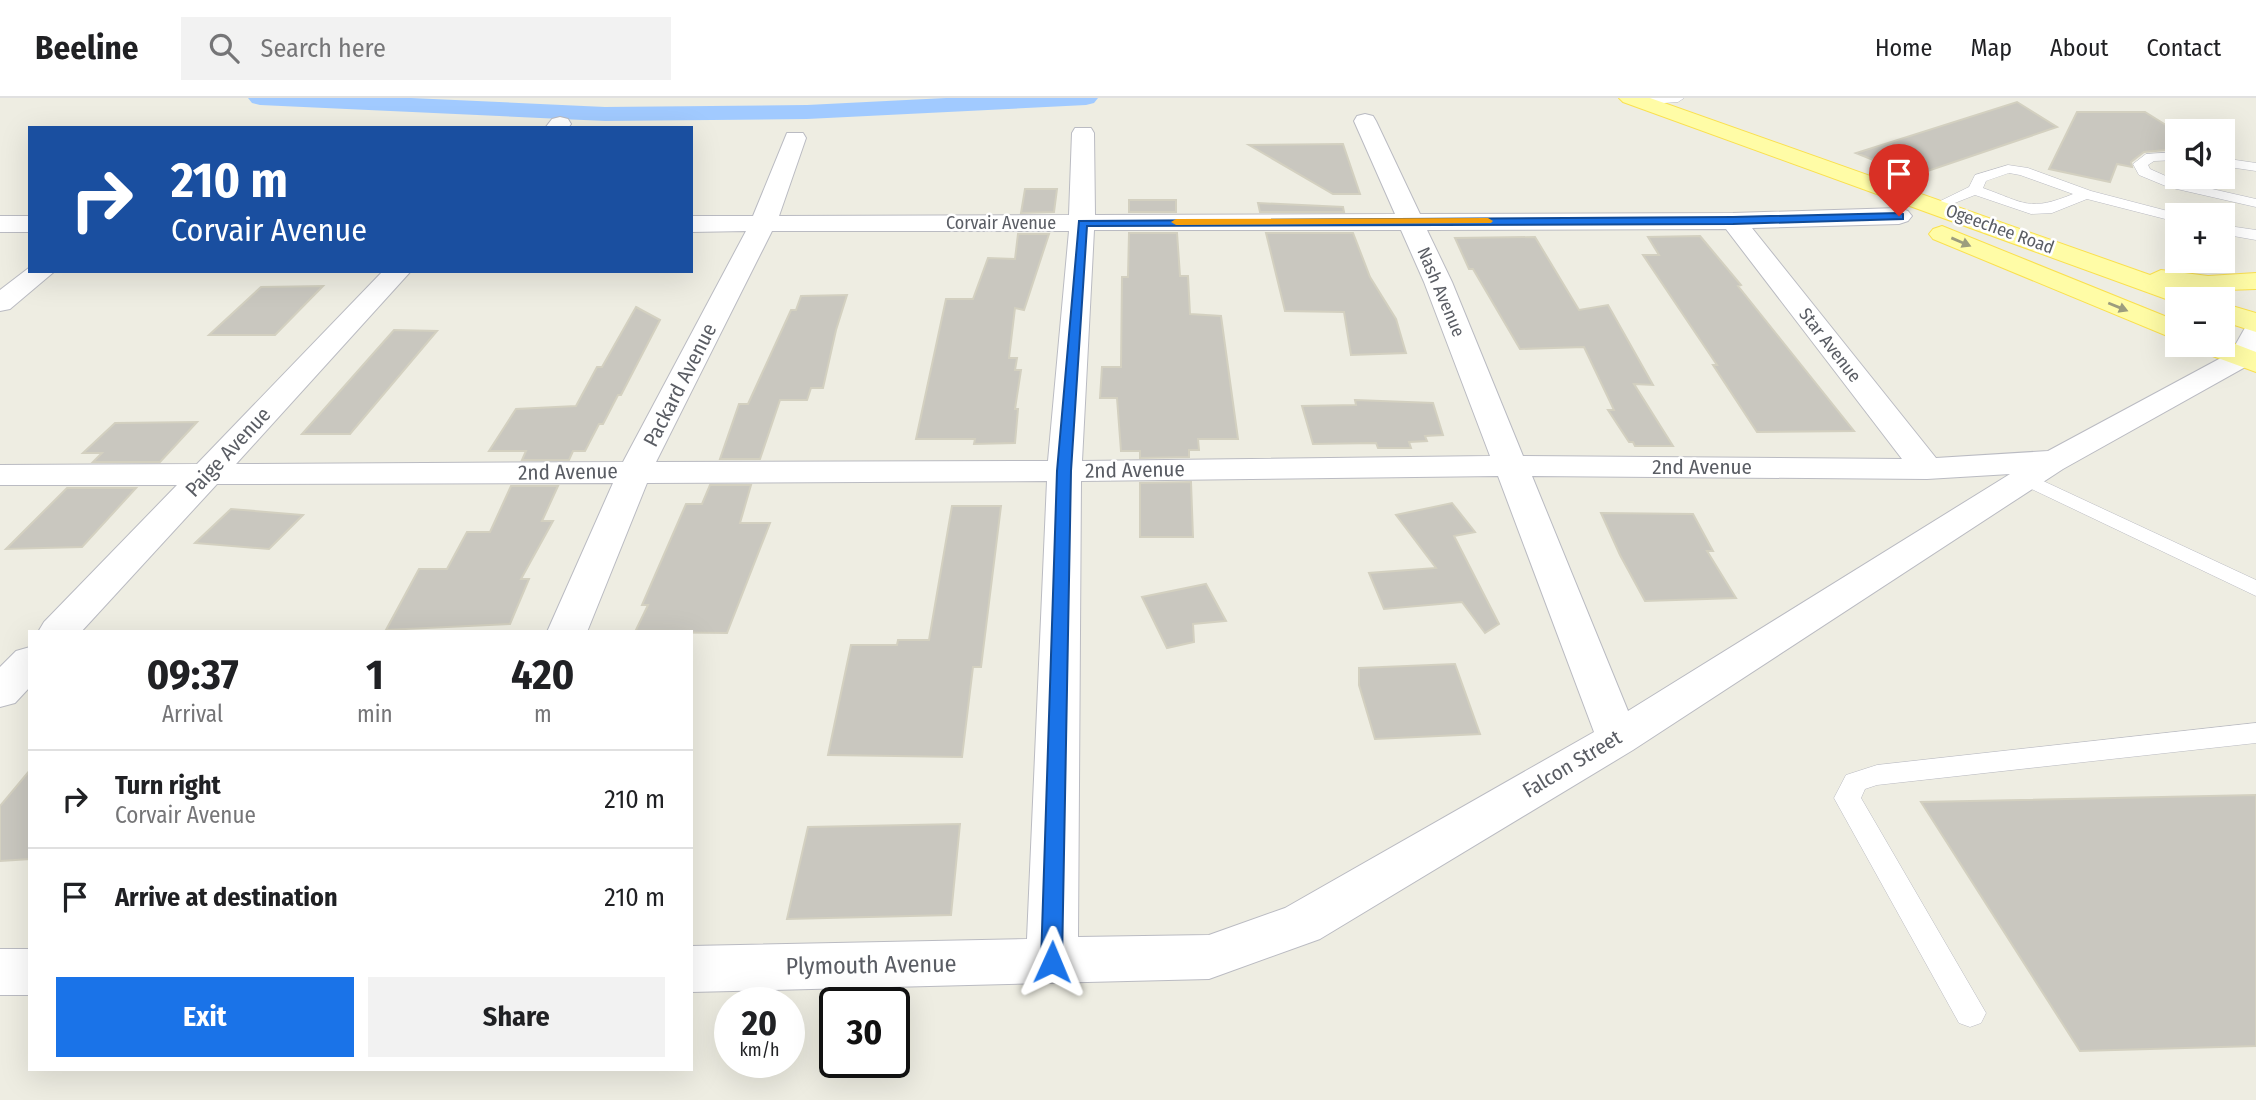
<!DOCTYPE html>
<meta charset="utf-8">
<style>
body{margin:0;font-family:"Fira Sans Condensed",sans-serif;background:#f2f2f2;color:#202124;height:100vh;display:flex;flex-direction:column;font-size:26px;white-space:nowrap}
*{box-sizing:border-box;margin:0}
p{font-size:23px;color:#757577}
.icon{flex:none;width:38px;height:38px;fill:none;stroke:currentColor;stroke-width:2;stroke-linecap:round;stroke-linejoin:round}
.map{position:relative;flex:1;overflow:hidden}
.details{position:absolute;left:28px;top:532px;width:665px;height:441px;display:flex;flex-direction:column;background:#fff;border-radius:0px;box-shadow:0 7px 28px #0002}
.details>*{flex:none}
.guide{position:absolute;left:28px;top:28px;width:665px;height:147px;border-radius:0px;box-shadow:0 7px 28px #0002;background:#1a4fa0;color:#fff;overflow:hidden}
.controls{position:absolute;left:2165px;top:21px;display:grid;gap:14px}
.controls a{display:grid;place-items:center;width:70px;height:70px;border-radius:0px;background:#fff;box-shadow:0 7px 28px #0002;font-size:35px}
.speed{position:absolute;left:714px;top:889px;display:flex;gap:14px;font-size:35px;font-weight:700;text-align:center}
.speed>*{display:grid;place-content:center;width:91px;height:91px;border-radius:50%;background:#fff;box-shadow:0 7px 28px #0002;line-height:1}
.speed small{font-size:18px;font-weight:400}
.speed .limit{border:4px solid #111;border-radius:10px;background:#fff;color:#111}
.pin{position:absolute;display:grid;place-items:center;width:60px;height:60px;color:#fff;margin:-72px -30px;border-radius:50% 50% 50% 0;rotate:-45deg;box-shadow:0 0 7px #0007}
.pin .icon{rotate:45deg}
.me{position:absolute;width:77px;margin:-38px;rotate:1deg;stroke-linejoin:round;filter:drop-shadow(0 0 5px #0008)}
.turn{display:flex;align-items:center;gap:24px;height:147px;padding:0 28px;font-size:32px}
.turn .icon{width:91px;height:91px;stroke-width:2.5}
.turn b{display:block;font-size:49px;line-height:60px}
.eta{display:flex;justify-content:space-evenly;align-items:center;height:119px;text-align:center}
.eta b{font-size:42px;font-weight:700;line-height:49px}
.cta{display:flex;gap:14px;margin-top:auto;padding:14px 28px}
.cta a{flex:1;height:80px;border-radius:0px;background:#1a73e8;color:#fff;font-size:28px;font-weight:700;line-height:80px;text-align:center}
.cta a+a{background:#f2f2f2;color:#202124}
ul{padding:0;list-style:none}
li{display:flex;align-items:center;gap:21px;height:98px;padding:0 28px;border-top:2px solid #e0e0e0}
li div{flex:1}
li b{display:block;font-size:26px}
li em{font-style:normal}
header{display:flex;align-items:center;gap:42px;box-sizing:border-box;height:98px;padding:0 35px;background:#fff;border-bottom:2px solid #e0e0e0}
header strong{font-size:33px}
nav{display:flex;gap:38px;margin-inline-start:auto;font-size:24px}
.search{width:490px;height:63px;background:#f2f2f2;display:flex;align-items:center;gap:18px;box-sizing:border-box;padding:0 24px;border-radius:0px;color:#757577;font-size:26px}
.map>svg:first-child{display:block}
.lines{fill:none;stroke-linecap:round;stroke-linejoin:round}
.canal{fill:#a1caff;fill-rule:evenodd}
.building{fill:#c9c7bf;stroke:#d3d0c0;stroke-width:2}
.lane-casing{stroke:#babbc2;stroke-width:1}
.street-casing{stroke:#babbc2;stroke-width:2}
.secondary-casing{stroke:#bbbdc4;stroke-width:2}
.primary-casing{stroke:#fae04f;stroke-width:2}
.lane{fill:#fff;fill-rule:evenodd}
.street{fill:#fff;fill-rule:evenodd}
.secondary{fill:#fff;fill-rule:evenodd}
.primary{fill:#fffca6;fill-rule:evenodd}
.oneway{fill:#9c9d7e}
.route{fill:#1a73e8;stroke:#114b97;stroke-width:2}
.slow{fill:#f59e0b}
.labels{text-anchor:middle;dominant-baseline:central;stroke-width:5;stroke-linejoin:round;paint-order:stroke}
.far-street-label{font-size:18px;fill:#5a5d64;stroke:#fff}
.street-label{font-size:21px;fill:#5a5d64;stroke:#fff}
.near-street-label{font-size:24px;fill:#5a5d64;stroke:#fff}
</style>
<header>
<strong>Beeline</strong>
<div class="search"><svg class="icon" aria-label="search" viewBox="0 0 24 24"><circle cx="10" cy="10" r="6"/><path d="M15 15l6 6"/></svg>Search here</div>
<nav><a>Home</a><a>Map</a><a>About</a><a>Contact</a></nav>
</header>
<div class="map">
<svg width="2256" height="1002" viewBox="0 0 2256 1002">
<rect width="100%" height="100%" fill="#eeede2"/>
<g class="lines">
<path class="canal" d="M248 0H411L605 9 807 7 946 0H1098L1094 5 1086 7 807 21 605 23 260 7 252 5Z"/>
</g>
<path class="building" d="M2017 4 2057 29 1913 78 1856 55Z
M2077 14H2145L2177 34V51L2144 54 2131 64 2132 69 2117 66 2110 84 2049 71Z
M1343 46 1360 96H1333L1249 47Z
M1025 91H1057L1054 114 1021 115Z
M1129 102H1176V114H1129Z
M1258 105 1343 109 1344 114H1260Z
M1129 135H1177L1180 178H1188L1190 216 1221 218 1238 341H1198L1199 352H1189V359L1140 360V353H1121L1117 300H1100L1102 269H1121L1122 179H1128Z
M1266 135H1353L1370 179 1396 221 1406 255 1351 257 1344 214 1285 213Z
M1018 136H1049L1024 212 1015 210 1009 260H1017L1015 272H1021L1015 311H1018L1015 345 974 346 975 341H916L946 201H973L988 160 1015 161Z
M1700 138 1741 187 1738 188 1854 333 1757 334 1713 267H1717L1643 157H1659L1648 139Z
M1535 139 1579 212 1608 207 1653 287 1634 286 1673 348H1635L1633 344H1629L1608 312H1614L1584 249 1520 251 1473 171H1469L1455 140Z
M323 188 275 237H209L261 189Z
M847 197 836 232 823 290H811L807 302H780L760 361H720L739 306H748L791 212H796L801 198Z
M636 209 660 222 621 297H618L603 326H599L585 353H573L569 362H522L526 353H489L516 311 576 308 597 269H602Z
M394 232 437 233 350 336H302Z
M1355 302 1433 305 1443 337 1425 338 1427 343 1409 344 1411 350H1378L1376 345 1313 346 1302 308 1356 307Z
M197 324 160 364H93L102 355H83L115 325Z
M1191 384 1193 439H1140V385Z
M710 387H751L740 425H770L727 535 635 534 648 507H642L686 406H702Z
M511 388H558L542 423H553L521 481H529L510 526 386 532 419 471H447L467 434H490Z
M67 390H136L82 449 6 451Z
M1452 405 1475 434 1454 438 1499 526 1485 535 1462 504 1384 511 1369 475 1436 470 1396 417Z
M952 408H1001L981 569H973L962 659 828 657 851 547H897L898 542H929Z
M231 411 303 417 269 451 195 445Z
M1601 415 1693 416 1713 453H1707L1736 500 1645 503 1620 457Z
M1206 486 1226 523 1193 526 1194 544 1167 550 1142 499Z
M1455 566 1480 636 1375 641 1359 587V570Z
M30 672V761L0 763V708Z
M2256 697V948L2080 953 1921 704Z
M960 726 951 817 787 821 808 729Z"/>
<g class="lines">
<g class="lane-casing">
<path id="lane" d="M1640 0H1684L1678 4 1636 7V1Z
M2177 54V62L2154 63 2148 67 2150 71 2177 83 2256 101V109L2168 89 2139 77 2133 66 2146 56Z
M2222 60 2256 65V73L2222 68Z
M2008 67 2028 70 2091 93 2183 117H2177V124L2087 101 2052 115 2031 116 1975 97 1937 112 1930 108 1969 89 1975 77ZM2009 75 2020 77 2073 96C2029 114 2025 105 1983 90L1986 83Z
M2222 127 2256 132V142L2222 136Z
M2026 375 2256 482V498L2019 385 2016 381 2019 377Z
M2256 625V645L1877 687 1865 691 1861 700 1986 915 1981 925 1970 929 1959 925 1834 700 1846 677 1877 667Z"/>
</g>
<g class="street-casing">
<path id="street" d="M1365 16 1373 18 1376 23 1420 116 1733 115 1899 110 1908 113 1912 118 1908 123 1899 126 1752 130 1936 360 2048 353 2232 254 2243 251 2254 254 2256 263 2063 371 1633 652 1320 841 1209 881 691 894V848L1027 841 1047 383 647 385 587 534H547L613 385 217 386 81 534H38L44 524 177 387H0V367L197 366 383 173H411L236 366 623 364 746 133 691 134V118H753L787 35H803L806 40 779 118 1069 117 1072 35 1075 30H1091L1094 35 1095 117 1395 116 1354 23 1357 18ZM1726 131 1902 361 1523 358 1452 184 1427 132ZM1094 132H1401L1424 184 1490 358 1082 363ZM772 133H1069L1048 363 656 364ZM2010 376 1628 613 1532 378 1927 381ZM1498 378 1594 634 1285 810 1209 837 1078 839 1081 383Z
M560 19 568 21 571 26 568 30H545L552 21Z
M0 118H30V134H0Z
M30 169V173H55L10 211 0 213V192Z
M30 549V589L15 605 0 609V569L16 553Z
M0 851H30V897H0Z"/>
</g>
<g class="secondary-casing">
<path id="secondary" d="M2256 225V263L2243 269 2232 266 2228 260 2246 228Z"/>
</g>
<g class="primary-casing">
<path id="primary" d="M1619 0H1650L2150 177 2161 172 2208 178 2256 175V191L2195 193 2202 195 2206 201H2177V205L1623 4Z
M1942 128 2177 223V242L1933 141 1929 136 1933 131Z
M2222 205 2256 215V234L2222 223Z
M2222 241 2256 254V274L2199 253 2195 247H2222Z"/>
</g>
<use href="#lane" class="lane"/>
<use href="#street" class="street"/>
<use href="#secondary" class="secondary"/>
<use href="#primary" class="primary"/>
</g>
<defs><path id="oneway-solid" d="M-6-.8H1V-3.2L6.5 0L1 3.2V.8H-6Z" transform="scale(1.75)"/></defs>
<g class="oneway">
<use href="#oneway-solid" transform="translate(1961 144) rotate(23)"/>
<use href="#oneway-solid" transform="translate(2118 209) rotate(22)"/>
</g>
<path class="route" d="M1899 115 1903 116V121L1733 126 1087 128 1071 373 1062 864 1059 870 1052 873 1044 870 1041 864 1057 373 1079 123 1733 119Z"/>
<path class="slow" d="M1488 120 1493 123 1491 125 1176 127 1171 124 1176 121Z"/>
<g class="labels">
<g class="far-street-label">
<text x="1001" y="125">Corvair Avenue</text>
<text transform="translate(2000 131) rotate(20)">Ogeechee Road</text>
<text transform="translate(1441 194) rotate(67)">Nash Avenue</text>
<text transform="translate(1830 247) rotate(52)">Star Avenue</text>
</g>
<g class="street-label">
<text transform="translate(680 287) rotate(-63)">Packard Avenue</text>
<text transform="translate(228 354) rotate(-47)">Paige Avenue</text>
<text x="1702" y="369">2nd Avenue</text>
<text transform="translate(1135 372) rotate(-1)">2nd Avenue</text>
<text transform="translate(568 374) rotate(-1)">2nd Avenue</text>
<text transform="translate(1572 666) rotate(-31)">Falcon Street</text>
</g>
<g class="near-street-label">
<text transform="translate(871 867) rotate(-1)">Plymouth Avenue</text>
</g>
</g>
</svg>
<div class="controls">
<a><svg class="icon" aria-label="sound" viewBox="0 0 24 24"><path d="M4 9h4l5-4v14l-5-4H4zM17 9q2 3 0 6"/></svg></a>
<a>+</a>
<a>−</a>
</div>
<div class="speed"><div>20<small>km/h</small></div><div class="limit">30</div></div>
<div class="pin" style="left:1899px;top:118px;background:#d93025"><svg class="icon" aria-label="arrive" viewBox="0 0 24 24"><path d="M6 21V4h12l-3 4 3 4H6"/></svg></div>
<svg class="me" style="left:1052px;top:864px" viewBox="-20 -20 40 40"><path d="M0-17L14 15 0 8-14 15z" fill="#1a73e8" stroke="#fff" stroke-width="4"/></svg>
<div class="guide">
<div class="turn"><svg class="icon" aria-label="right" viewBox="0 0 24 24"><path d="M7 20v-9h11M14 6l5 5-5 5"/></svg><div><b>210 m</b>Corvair Avenue</div></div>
</div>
<section class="details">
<div class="eta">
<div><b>09:37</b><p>Arrival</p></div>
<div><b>1</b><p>min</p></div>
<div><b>420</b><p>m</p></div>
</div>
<ul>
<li><svg class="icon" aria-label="right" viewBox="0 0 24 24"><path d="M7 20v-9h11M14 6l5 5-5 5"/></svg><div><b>Turn right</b><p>Corvair Avenue</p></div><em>210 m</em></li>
<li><svg class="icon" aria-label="arrive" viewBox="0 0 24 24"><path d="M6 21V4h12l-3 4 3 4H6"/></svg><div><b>Arrive at destination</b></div><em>210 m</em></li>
</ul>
<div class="cta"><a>Exit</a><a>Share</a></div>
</section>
</div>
